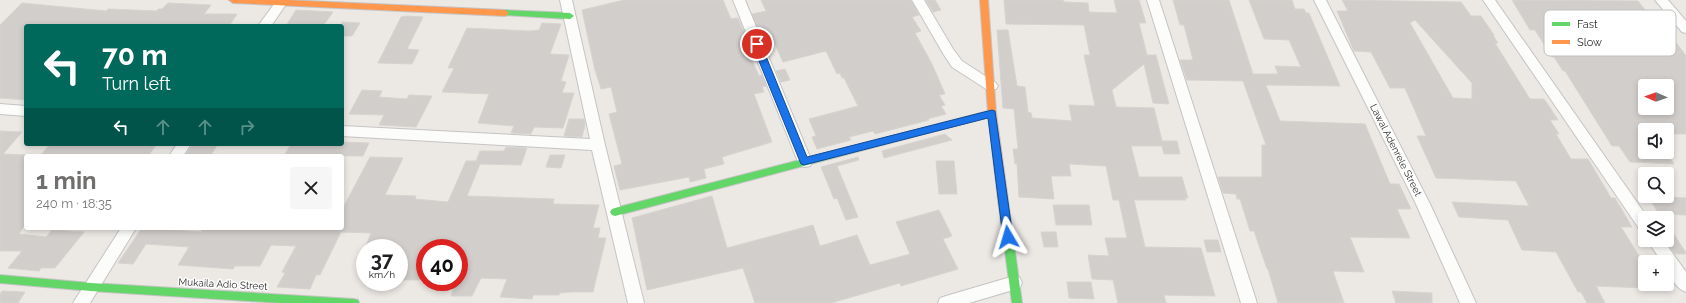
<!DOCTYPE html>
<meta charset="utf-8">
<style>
body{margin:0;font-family:Raleway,sans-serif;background:#f6f6f6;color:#202124;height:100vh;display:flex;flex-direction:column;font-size:15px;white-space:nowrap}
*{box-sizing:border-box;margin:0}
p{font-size:13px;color:#757577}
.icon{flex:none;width:22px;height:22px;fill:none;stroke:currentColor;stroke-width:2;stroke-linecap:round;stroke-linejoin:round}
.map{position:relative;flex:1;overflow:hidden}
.drawer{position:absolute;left:24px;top:154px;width:320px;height:76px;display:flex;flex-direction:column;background:#fff;border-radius:4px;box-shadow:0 2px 6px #0003}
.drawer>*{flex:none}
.guide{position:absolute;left:24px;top:24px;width:320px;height:122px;border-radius:4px;box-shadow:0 2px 6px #0003;background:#00695c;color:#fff;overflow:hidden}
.needle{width:26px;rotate:272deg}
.tools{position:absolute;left:1638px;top:79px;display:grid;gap:8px}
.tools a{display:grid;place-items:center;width:36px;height:36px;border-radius:4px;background:#fff;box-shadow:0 2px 6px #0003;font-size:20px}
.speed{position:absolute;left:356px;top:239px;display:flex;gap:8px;font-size:20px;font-weight:700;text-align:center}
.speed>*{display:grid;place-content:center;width:52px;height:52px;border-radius:50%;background:#fff;box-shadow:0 2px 6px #0003;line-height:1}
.speed small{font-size:10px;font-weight:400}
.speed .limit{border:6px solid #d22;background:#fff;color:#111}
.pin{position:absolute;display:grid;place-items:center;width:34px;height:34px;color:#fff;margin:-17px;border:2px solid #fff;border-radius:50%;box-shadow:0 1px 4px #0007}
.me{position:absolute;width:44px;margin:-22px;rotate:353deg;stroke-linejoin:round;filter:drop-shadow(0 0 3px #0008)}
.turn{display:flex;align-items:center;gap:14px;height:84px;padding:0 12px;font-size:18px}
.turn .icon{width:52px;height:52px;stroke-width:2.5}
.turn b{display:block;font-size:28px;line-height:34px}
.lanes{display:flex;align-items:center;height:38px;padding:0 12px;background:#0003;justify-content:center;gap:20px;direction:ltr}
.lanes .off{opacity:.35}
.round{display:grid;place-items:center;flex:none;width:42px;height:42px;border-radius:4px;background:#f6f6f6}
.overview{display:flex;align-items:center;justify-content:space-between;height:68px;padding:0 12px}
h1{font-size:24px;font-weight:700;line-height:30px;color:#706f6e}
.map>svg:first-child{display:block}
.building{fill:#d1cecb;stroke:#d7d4d0;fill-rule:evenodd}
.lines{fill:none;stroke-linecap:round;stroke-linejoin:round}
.street-casing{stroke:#c5c4c5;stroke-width:2}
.fast-casing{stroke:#c5c4c5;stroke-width:2}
.slow-casing{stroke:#c5c4c5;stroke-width:2}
.street{fill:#fcfcfb;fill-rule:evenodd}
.fast{fill:#63d668;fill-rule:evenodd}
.slow{fill:#ff974d;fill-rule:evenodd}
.route{fill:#1a73e8;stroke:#114b97}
.labels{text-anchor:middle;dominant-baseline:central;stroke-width:3;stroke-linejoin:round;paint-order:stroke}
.street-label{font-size:10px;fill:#2e2e2e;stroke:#fff}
.key{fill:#fff;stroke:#c0c0c0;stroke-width:1}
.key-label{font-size:11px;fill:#2e2e2e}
</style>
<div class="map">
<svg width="1686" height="303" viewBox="0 0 1686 303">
<rect width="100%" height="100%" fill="#ece8e4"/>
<path class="building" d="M624 0H723L731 19 738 18 750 46 746 47 759 76 762 75 766 86 762 87 764 92 754 94 772 142 722 157 724 164 704 169 706 178 690 182 689 177 620 190 614 166 622 164 609 114 617 112 611 87 601 89 595 70 582 10Z
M761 0H911L919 15 912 17 921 31 915 33 932 64 945 94 939 95 945 105 941 106 946 114 927 119 929 120 875 134 873 131 849 137 851 140 817 149 812 137 816 136 809 119 858 106 844 78H842L840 73 837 74 826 51 783 62 773 40 764 43 752 14 766 11Z
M926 0H935L941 10 933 12Z
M1004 0H1063L1064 2 1088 3 1089 12 1117 13 1114 0H1139L1146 23H1139L1147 55H1156L1169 104 1153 103 1144 64 1112 90 1116 107 1154 108 1162 141H1177L1180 154H1164L1162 146H1131L1139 177H1182L1188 198H1185L1186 200H1134L1145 247 1201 248 1215 296 1164 295 1166 303H1118L1113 280 1092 279 1088 255 1109 256 1105 238H1127L1119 200H1113L1106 166 1069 164 1071 176H1051L1054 199 1019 197 1017 164H1015L1013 149H1018L1014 109 1003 108 997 30H1008L1017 86 1025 87 1028 112 1031 113 1032 118 1072 121 1069 105 1095 106 1084 55H1090L1084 25 1006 24Z
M1173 0H1229L1253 74H1278L1275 66 1301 67 1289 40 1264 39 1249 0H1292L1295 9H1304L1306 13H1309L1340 86 1266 85 1280 121 1365 124 1390 184H1399L1411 209H1397L1410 238 1350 237 1364 272 1333 271 1344 303H1278L1268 269H1267L1254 231H1250L1240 199H1237L1236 194 1223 193 1218 177H1262V145H1266L1243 81 1187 80 1180 60H1193L1184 25H1180Z
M1342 0 1461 2 1471 16H1481L1494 35H1493L1498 43H1495L1530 99H1544L1549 106 1558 120H1550L1559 134H1556L1571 159H1588L1611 198H1615L1632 227H1621L1643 262H1645V288L1596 286 1605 303H1587L1581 292H1578L1556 252 1522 250 1508 220 1459 217 1452 202 1529 206 1516 181 1436 178 1417 136H1426L1405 88H1390L1371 52 1354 51 1337 11H1348ZM1415 20 1472 83V99L1453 98 1410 23Z
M1512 0 1638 1 1670 41H1675L1686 56V134H1667V130H1645V152H1666L1674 164 1630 162 1619 146H1612L1565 71H1563L1554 57H1552L1535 30H1530ZM1645 86H1667V108H1645Z
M22 3 106 11 108 9 157 11 158 9H162L168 3 211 5 204 14H237L229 26H182L183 25 154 24 152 26H26V100L0 98V25Z
M296 10 333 12 323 26H286Z
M407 16 423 17 407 49 419 50 412 64 378 63 401 17Z
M342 22 360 23 352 36H342Z
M542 23 561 24 550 54 569 55 561 81 566 82 562 93H574L563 128 534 127 531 134 511 133 514 126 478 123 489 94 442 92 454 68H448L467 28 529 31 539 30Z
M785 69 790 80 781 82 776 71Z
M362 90 382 91 379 97 407 99 409 95 432 96 416 127 379 125 384 115 349 114Z
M569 119H584L585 125 582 137 564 136Z
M0 131 22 132 3 154 26 155V223L19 234 46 237 52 230 84 232 55 268H41L39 271 8 268 22 251H0Z
M945 134 952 140 884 158 882 151Z
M342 142 369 143 363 156H284L291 144H342Z
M50 144H135L156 145 148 156H40Z
M193 144H218L210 156H185Z
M506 147 527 148 521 165 480 164 467 196 554 199 553 204 599 205 593 228H600L598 238H606L593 292H570L560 293 559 295H533L532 299 500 297 507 279 481 278 472 296H451L456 282H459V248H425V265L420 280H403L405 274H399V248H365L371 233 341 232 320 275H316L310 289 277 287 285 273 282 272 296 246 271 245 260 266H235L233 269 178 265 189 247 146 244 133 264 118 263 142 228 202 232V228H342V210L370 157 403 158 385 195 416 196 415 199 448 202 466 161H476L480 151H504Z
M550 155H565L561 168 546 167Z
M858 157 859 160 837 166 858 217 846 220 837 198 834 199 821 167Z
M936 161H954L957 194H939Z
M712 196 727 248 813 225 820 246 857 235 870 265 910 254 896 222 939 210 952 236 943 239 958 269 901 286 900 283 831 303H755L743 268 647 290 632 218Z
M1648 196 1686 198V215L1659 214Z
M1053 205H1089L1092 225H1056Z
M1667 223 1686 253V254H1675L1667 243Z
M1041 232H1056L1058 247H1044Z
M1204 240H1218L1221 252H1207Z
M1067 282H1091L1094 299 1069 298Z
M2 291 25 292 18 303H0V294Z
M1392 291 1432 293V303H1396Z"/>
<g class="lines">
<g class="street-casing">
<path id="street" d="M277 0H289L271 26H258Z
M560 0H572L605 145 644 303H628L592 150 342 136V126L590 139Z
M733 0H745L812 162 810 166 805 167 800 166 798 162Z
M912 0H924L953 49 962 61 996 83 998 86 996 89H986L952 67 944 55Z
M1147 0H1159L1257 303H1241Z
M1314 0H1326L1430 204 1476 303H1460L1416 204Z
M1483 0H1495L1648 218H1645V232L1640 230Z
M1655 0H1668L1686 21V33L1682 32Z
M0 104 26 106V116L0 114Z
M177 144H191L183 156H169Z
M121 228H136L90 303H73Z
M1647 240H1663L1686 272V292C1675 288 1667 273 1667 262H1662Z
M1014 276 1020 278 1022 283 1020 288 969 303H938L940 298 946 296Z"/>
</g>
<g class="fast-casing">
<path id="fast" d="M505 10 570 13 574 16 570 19 502 15 501 13 502 11Z
M992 110 995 111 996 113 995 115 615 216 612 215 610 212 612 209 615 208Z
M1003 196 1006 197 1008 200 1022 303H1012L998 200 1000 197Z
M0 275 91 283 354 299 358 300 359 303H281L91 291 0 283Z"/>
</g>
<g class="slow-casing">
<path id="slow" d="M229 0H287L505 10 509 13 505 16 233 3Z
M980 0H988L996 113 1008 200 1006 203H1000L998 200 988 113Z"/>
</g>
<use href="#street" class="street"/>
<use href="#fast" class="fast"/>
<use href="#slow" class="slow"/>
</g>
<path class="route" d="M757 41 761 44 807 157 992 110 995 111 1013 237 1011 240 1008 241 1003 237 988 118 804 165 801 164 752 44Z"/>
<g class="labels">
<g class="street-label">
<text transform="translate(1396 150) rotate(63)">Lawal Adenrele Street</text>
<text transform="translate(223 284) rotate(3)">Mukaila Adio Street</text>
</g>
</g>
<rect x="1544" y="10" width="132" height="46" rx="6" class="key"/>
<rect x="1552" y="22" width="18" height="4" fill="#63d668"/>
<rect x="1552" y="40" width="18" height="4" fill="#ff974d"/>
<g class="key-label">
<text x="1577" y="28">Fast</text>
<text x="1577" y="46">Slow</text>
</g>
</svg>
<div class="tools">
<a><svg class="needle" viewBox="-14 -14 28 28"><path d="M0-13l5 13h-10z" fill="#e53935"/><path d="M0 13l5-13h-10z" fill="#757577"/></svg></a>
<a><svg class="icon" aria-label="sound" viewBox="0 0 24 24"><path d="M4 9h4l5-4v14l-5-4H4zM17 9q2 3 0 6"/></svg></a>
<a><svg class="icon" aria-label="search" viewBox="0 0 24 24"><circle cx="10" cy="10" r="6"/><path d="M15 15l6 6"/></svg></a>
<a><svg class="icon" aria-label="layers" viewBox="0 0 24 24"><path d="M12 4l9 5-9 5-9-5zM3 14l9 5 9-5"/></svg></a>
<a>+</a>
</div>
<div class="speed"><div>37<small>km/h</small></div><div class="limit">40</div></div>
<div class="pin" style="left:757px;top:44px;background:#d93025"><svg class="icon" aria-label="arrive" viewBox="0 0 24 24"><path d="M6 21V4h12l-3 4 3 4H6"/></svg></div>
<svg class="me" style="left:1008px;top:237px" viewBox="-20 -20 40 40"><path d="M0-17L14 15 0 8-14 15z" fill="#1a73e8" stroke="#fff" stroke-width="4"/></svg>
<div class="guide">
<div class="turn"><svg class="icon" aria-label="left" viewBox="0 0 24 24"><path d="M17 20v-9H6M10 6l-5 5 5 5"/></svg><div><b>70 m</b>Turn left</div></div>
<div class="lanes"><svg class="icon" aria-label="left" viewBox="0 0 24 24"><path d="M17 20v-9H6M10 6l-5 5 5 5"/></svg><svg class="icon off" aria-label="ahead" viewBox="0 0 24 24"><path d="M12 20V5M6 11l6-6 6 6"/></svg><svg class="icon off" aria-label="ahead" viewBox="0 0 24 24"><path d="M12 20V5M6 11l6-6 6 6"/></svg><svg class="icon off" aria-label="right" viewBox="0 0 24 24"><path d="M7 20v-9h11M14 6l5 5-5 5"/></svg></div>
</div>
<section class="drawer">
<div class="overview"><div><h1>1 min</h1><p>240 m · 18:35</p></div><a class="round"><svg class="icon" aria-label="close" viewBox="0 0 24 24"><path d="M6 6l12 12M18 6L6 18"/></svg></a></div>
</section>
</div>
